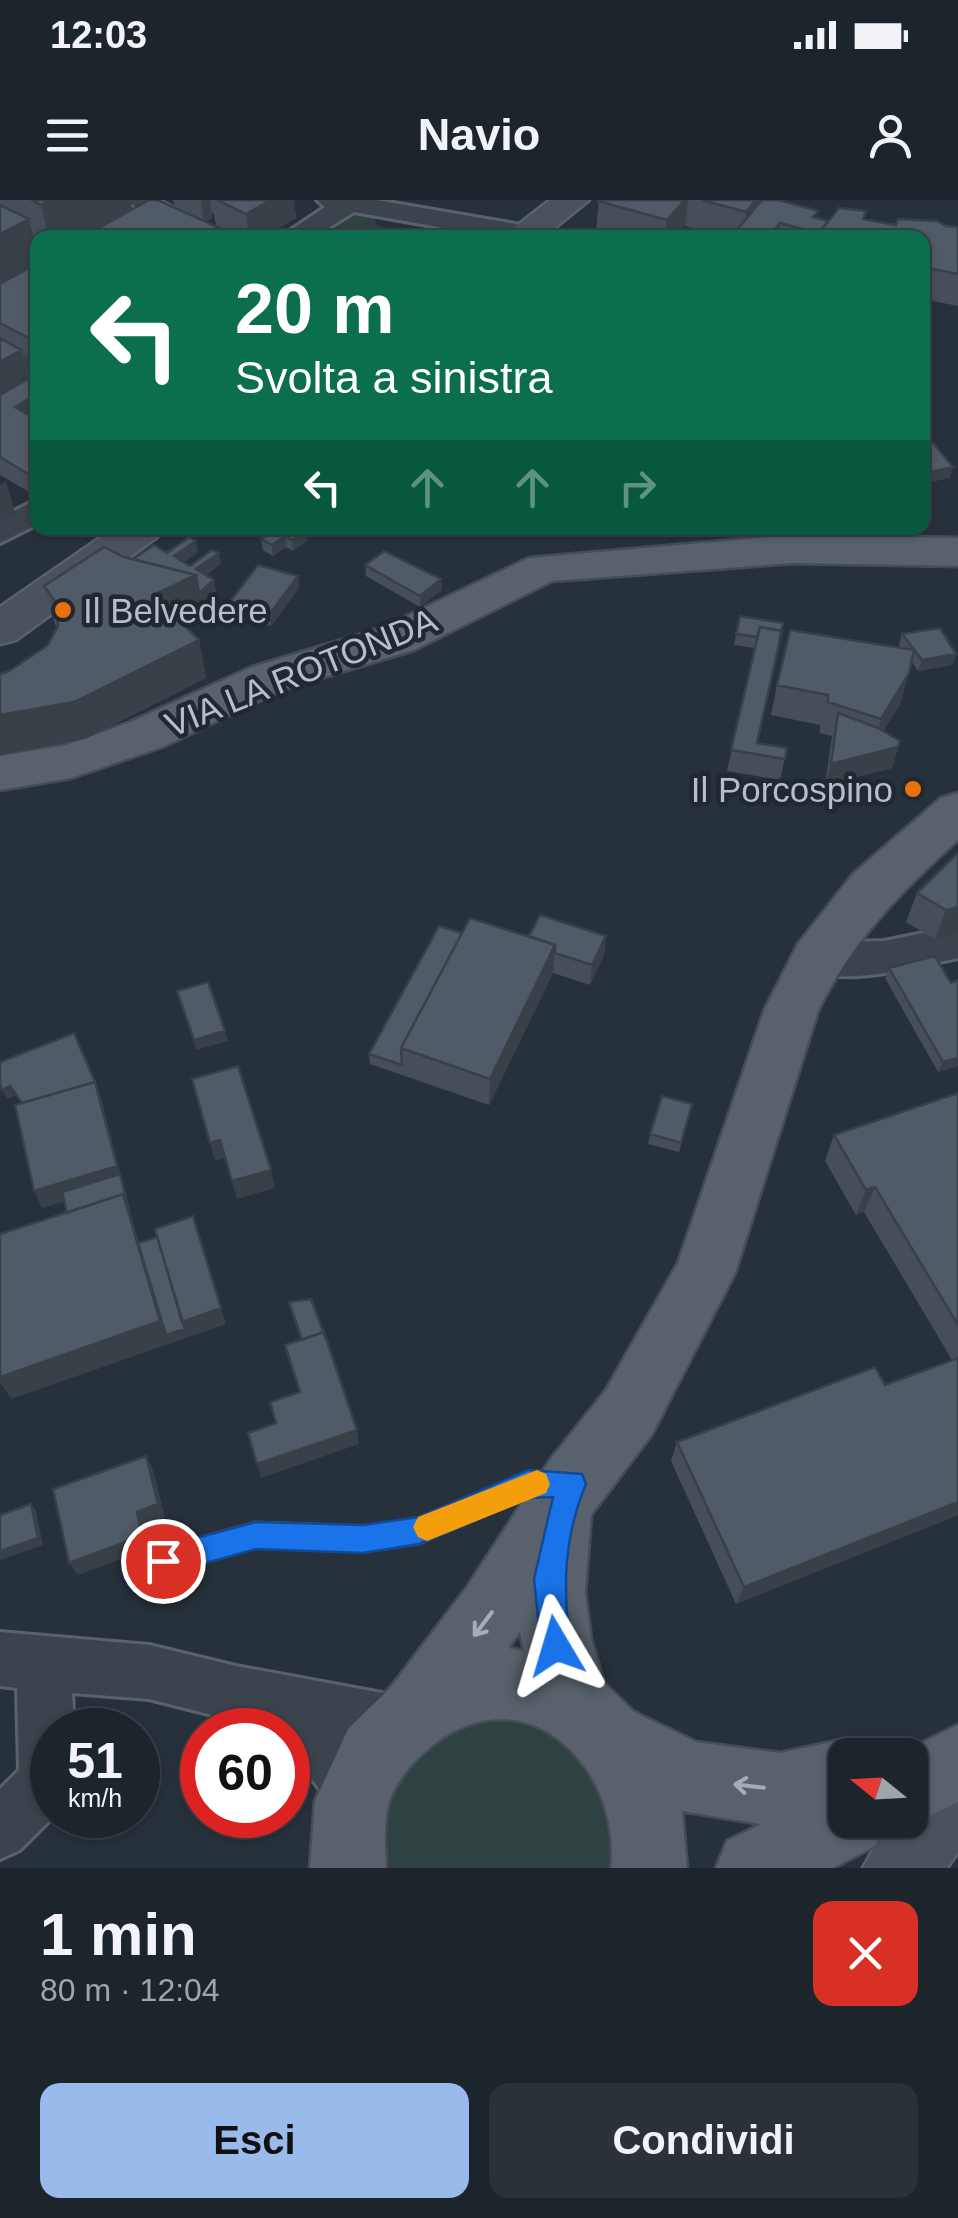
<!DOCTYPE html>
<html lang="it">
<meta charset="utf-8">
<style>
body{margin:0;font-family:Arial,sans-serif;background:#2a3138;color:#f1f3f6;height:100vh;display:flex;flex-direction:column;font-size:38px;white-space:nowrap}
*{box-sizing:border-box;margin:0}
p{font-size:32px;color:#a0a5a9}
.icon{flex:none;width:55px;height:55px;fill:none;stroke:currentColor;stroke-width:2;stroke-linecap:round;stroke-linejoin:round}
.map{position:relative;height:1668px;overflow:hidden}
.drawer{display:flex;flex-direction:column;background:#1d252c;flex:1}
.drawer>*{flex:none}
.top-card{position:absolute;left:30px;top:30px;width:900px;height:305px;border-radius:20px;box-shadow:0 2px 8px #0004,0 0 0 2px #3b4248;background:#0b6e4f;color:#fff;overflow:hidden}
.needle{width:65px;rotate:288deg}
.tools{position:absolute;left:828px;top:1538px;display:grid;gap:20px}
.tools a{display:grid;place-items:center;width:100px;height:100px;border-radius:20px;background:#1d252c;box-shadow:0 2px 8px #0004,0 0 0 2px #3b4248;font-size:50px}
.speed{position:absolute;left:30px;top:1508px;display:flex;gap:20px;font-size:50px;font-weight:700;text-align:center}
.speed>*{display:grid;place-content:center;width:130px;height:130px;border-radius:50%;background:#1d252c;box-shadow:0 2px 8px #0004,0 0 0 2px #3b4248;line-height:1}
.speed small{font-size:25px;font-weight:400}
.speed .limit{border:15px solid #d22;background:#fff;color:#111}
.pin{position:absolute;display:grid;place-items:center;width:85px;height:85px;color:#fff;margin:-42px;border:5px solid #fff;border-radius:50%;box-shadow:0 2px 10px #0007}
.me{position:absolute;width:110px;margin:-55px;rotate:353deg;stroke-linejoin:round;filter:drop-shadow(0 0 8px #0008)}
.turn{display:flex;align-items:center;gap:35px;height:210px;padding:0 40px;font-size:45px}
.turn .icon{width:130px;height:130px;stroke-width:2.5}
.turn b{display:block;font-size:70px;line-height:85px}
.lanes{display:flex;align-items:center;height:95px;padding:0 40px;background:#0003;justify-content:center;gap:50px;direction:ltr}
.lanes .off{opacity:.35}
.round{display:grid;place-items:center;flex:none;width:105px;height:105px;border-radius:20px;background:#2a3138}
.summary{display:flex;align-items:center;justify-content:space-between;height:170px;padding:0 40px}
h1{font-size:60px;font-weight:700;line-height:75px}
.primary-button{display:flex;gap:20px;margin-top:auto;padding:20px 40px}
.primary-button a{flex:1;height:115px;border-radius:20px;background:#98bbeb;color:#111;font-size:40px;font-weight:700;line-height:115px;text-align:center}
.primary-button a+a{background:#2a3138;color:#f1f3f6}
.status{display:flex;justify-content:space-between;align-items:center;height:70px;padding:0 50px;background:#1d252c;direction:ltr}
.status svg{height:28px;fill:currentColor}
header{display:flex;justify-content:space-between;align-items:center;height:130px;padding:0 40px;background:#1d252c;font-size:45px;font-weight:700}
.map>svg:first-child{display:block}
.green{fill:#2f4242}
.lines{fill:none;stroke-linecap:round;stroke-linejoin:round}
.lane-casing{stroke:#59616a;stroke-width:5}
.street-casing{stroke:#59616a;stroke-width:6}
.secondary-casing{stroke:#59616a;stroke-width:5}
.primary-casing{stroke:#444c55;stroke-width:5}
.lane{fill:#3b434c;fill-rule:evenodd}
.street{fill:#3b434c;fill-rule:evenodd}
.secondary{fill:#4a525e;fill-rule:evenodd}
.primary{fill:#59626c;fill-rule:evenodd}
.wall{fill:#454e59;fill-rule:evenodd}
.shaded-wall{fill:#384048}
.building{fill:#505b67;stroke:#384048;stroke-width:2.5}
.oneway{stroke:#a4acb5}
.route{fill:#1a73e8;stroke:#114b97;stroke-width:2.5}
.slow{fill:#f59e0b}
.food-dot{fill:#e8710a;stroke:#202831;stroke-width:4}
.labels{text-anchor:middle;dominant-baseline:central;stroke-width:9;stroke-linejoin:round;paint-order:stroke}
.poi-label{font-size:35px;fill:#b7bec7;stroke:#202831;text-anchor:start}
.street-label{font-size:35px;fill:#b7bec7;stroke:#202831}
</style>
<div class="status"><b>12:03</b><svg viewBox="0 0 49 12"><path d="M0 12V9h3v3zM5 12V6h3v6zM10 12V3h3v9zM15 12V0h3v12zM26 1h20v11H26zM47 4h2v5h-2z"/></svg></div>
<header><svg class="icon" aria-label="menu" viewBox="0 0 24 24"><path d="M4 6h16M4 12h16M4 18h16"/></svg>Navio<svg class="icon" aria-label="person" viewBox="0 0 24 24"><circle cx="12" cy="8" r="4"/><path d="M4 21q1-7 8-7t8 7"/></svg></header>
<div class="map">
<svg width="958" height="1668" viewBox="0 0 958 1668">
<rect width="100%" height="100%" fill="#27313b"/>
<path class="green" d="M354 9 374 14 376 25 431 37 308 38Z
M483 1517 522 1518 559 1533 609 1595 617 1668H385C380 1590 411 1544 483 1517Z"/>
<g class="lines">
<g class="lane-casing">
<path id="lane" d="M529 1272H557L566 1276 569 1284 566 1292 557 1296H529L419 1343 363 1351 256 1347 163 1373 154 1370 151 1361 154 1352 163 1349 256 1323 363 1327 419 1319Z"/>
</g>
<g class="street-casing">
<path id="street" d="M124 0H158L230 38H194Z
M317 0H376L550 30 563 38H500L354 12 312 38H279L325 7Z
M0 142 38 159V180L0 163Z
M38 299V324L0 343V318Z
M958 726V758C910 768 851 786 802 770L796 759 802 748 817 743 884 741Z
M0 1432 149 1445 236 1466 398 1496 418 1504 426 1524 418 1544 398 1552 356 1544 385 1592 376 1612 356 1621 336 1612 297 1558 288 1553V1530H247L244 1523 149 1499 72 1493 74 1530H52L55 1615 20 1650 0 1659V1589L19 1570 17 1488 0 1486Z"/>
</g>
<g class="secondary-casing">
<path id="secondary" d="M550 0H589L542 38H501Z
M114 328H163L157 337 16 440 0 444V407Z
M958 1551V1652L947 1668H863L890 1620H910C910 1583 924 1565 958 1551Z"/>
</g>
<g class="primary-casing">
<path id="primary" d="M793 335 958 338V366L793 363 552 381 414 450 284 489 162 547 71 578 0 590V556L66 545 128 523 252 467 382 428 529 358Z
M958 593V640C901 691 852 741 818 811L735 1073 652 1234 591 1315 585 1392 591 1439 604 1483 634 1512 696 1542 780 1553 845 1539 871 1550 873 1555H845V1620H886L875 1646 833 1668H716L727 1641 761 1624 682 1611 687 1668H611C622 1571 531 1475 438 1541 419 1555 399 1576 390 1599 383 1620 385 1646 386 1668H310L315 1601 348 1529 391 1487 467 1387 550 1260 606 1190 678 1063 764 811 798 744 853 674 941 598ZM520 1432 524 1451 508 1448Z
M958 1525V1602L910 1625 898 1620H910V1555H897Z"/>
</g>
<use href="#lane" class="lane"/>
<use href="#street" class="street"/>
<use href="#secondary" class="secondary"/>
<use href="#primary" class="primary"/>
</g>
<path class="wall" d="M0 0H130L132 9 80 38H38V45L35 44 38 56V162L22 153 29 178 38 173V296H36L0 275Z
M173 0H294L296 18 261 38H81L175 7ZM212 12 214 14 216 26 206 22 212 18Z
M599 0H779L817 18 828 21 864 19 896 25 958 27V106L922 99V38H726L685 26 675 38H618L596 31Z
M278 328 308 340 293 351 286 347 273 356 263 350 261 339Z
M198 352 184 362 190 366 221 364 206 375 216 391 201 404 203 413 182 423 199 440 206 478 85 539 9 471 48 445 57 428 55 424 44 386 124 357 133 359 167 353Z
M365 365 441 379 442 390 420 407 366 376Z
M298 376 299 388 271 426 230 414 229 403Z
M740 416 783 423 757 543 787 548 780 580 727 571 755 448 734 445Z
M902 434 956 454 952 465 918 471 912 462 900 504 883 531 900 541 892 568 825 585 832 536 820 533V525L771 515 777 485 901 448 899 445Z
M958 653V733L935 739 906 722 917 693Z
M462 733 529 736H606L604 755 590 785 553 773 489 905 370 864 369 854Z
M889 768 951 783 958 780V866L938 872 885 778Z
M958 893V1315L736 1404 671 1261 677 1242 885 1185 952 1160 864 1012 856 1015 825 961 834 935Z
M692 904 679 952 648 944 650 934Z"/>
<path class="shaded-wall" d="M50 0H130L132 9 80 38H49L41 5Z
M201 0H210L212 18 204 23Z
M271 0H294L296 18 261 38H249L246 14Z
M685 0H688L685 26 675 38H665L667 20Z
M756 0H768L743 33 746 12Z
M29 19 38 56V68L0 89V34Z
M780 23 778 38H768Z
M21 150 29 181 0 198V162Z
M34 196 38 210V219L15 207Z
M953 267 950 278 922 284V274Z
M38 270V296H36L30 275Z
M6 282 15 312 0 322V285Z
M307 329 308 340 293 351 292 340Z
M285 336 286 347 273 356 272 345Z
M196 341 198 352 176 368 174 356Z
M219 353 221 364 198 380 196 369Z
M196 375 214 380 216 391 201 404 203 413 161 434 153 395Z
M298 376 299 388 271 426 269 415Z
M441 379 442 390 420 407V396Z
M199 440 206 478 85 539 0 555V515Z
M956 454 952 465 918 471 922 460Z
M909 473 900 504 872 549 881 519Z
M898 547 892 568 825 585 831 564Z
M958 707V733L935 739 946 710Z
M606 736 604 755 590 785 592 765Z
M555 745 553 773 489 905 490 879Z
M225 831 228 841 196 850 194 840Z
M958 858V866L938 872 943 862Z
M95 882 102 901 132 1019 167 1135 182 1122 193 1016 226 1124 11 1199 0 1182V1177L74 1038 123 984 42 1008 34 991Z
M10 886 15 896 7 899 2 890Z
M220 940 225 958 215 961 210 943Z
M271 970 275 988 237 999 232 981Z
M875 987 864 1012 856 1015 866 990Z
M357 1230 359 1244 261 1278 257 1264Z
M146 1256 153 1269 165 1317 144 1325 150 1348 78 1375 69 1363 137 1312Z
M958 1302V1315L736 1404 744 1387Z
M31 1304 36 1311 43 1345 0 1360V1351Z"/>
<path class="building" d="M32 0H50L41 5Z
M149 0H158L235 35 231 38H81Z
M217 0H271L246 14Z
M599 0H685L667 20 598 1Z
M702 0H756L746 12Z
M762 0H779L818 11 813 17 828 21 815 38 796 36 802 29 780 23 768 38H757L736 31Z
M0 5 29 19 0 34Z
M839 8 866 11 863 19 896 25 898 19 937 21 946 26 958 27V74L922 67V38H815Z
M38 63V143L0 123V84Z
M0 138 21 150 0 162Z
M38 173V198L34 196 15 207 27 214 38 208V270L30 275 0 257V195Z
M922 230 953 267 922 274Z
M278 328H304L307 329 292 340 285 336 272 345 261 339Z
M189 337 196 341 174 356 190 366 212 350 219 353 196 369 214 380 199 393 196 375 133 359 154 345 167 353Z
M104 347 124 357 196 375 153 395 199 440 74 502 0 515V474L9 471 48 445 58 426 55 401 44 386Z
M384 351 441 379 420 396 365 365Z
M258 365 298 376 269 415 229 403Z
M740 416 783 423 779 441 782 431 760 427 757 437 736 434Z
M760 427 782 431 757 543 787 548 785 559 731 550Z
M940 428 956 454 922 460 902 434Z
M790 430 914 450 909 473 881 519 828 502V495L777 485Z
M838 513 878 528 900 541 898 547 831 564Z
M958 653V707L946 710 917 693Z
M540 715 606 736 592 765 555 753V745L529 736Z
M470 718 555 745 490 879 401 848Z
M439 726 462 733 401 848 402 865 369 854Z
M935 756 951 783 958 780V858L943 862 889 768Z
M208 782 225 831 194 840 177 791Z
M74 833 95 882 22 903 10 886 2 890 0 884V862Z
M238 866 271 970 232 981 220 940 210 943 192 879Z
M95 882 117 966 34 991 15 905Z
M958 893V1125L875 987 866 990 834 935Z
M662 896 692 904 681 943 650 934Z
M120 974 129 1010 123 994 67 1013 62 992Z
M123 994 160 1121 0 1177V1034Z
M193 1016 221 1108 182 1122 155 1029Z
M157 1037 185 1129 166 1135 138 1043Z
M311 1099 326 1139 324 1132 302 1140 289 1102Z
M324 1132 357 1230 257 1264 248 1233 276 1223 270 1202 300 1192 285 1145Z
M958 1158V1302L744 1387 677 1242 875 1167 885 1185Z
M146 1256 158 1304 137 1312 142 1336 69 1363 53 1289Z
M31 1304 38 1338 0 1351V1315Z"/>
<defs><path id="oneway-shaft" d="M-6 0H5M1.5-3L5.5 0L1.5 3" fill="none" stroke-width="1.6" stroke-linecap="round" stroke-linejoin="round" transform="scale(2.5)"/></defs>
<g class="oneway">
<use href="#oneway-shaft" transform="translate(483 1424) rotate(127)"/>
<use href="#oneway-shaft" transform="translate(749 1586) rotate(-173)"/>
</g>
<path class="route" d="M528 1270 582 1274 586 1284C563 1339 563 1388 570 1446L566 1457 556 1461 545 1457 541 1446 534 1379 553 1297 529 1298 419 1344 363 1353 256 1349 163 1375 153 1371 149 1361 153 1351 163 1347 256 1322 363 1325 419 1317Z"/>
<path class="slow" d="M537 1270 546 1274 550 1284 546 1293 427 1341 418 1337 413 1327 418 1317Z"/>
<g class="food-dot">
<circle cx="63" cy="410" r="10"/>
<circle cx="913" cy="589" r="10"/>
</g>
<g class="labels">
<g class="poi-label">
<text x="83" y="410">Il Belvedere</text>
<text x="893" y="589" text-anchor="end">Il Porcospino</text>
</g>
<g class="street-label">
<text transform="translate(301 472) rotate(-22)">VIA LA ROTONDA</text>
</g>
</g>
</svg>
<div class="tools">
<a><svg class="needle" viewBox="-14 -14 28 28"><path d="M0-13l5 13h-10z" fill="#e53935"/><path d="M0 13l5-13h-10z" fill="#a0a5a9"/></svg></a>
</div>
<div class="speed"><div>51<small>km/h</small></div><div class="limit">60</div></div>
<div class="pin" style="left:163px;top:1361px;background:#d93025"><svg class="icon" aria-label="arrive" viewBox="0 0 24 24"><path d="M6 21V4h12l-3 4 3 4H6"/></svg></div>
<svg class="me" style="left:556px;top:1446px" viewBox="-20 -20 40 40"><path d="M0-17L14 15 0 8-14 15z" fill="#1a73e8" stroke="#fff" stroke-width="4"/></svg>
<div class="top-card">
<div class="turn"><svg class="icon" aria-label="left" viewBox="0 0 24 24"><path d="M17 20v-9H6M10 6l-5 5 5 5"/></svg><div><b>20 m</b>Svolta a sinistra</div></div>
<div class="lanes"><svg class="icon" aria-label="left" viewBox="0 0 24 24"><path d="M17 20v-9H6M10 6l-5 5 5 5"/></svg><svg class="icon off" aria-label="ahead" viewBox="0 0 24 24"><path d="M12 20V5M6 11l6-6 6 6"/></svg><svg class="icon off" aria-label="ahead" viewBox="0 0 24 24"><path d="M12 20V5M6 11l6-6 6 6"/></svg><svg class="icon off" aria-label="right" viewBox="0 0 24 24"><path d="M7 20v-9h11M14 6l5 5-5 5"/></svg></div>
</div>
</div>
<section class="drawer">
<div class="summary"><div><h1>1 min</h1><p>80 m · 12:04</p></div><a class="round" style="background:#d93025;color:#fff"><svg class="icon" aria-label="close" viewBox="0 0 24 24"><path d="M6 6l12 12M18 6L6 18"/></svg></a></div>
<div class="primary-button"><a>Esci</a><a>Condividi</a></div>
</section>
